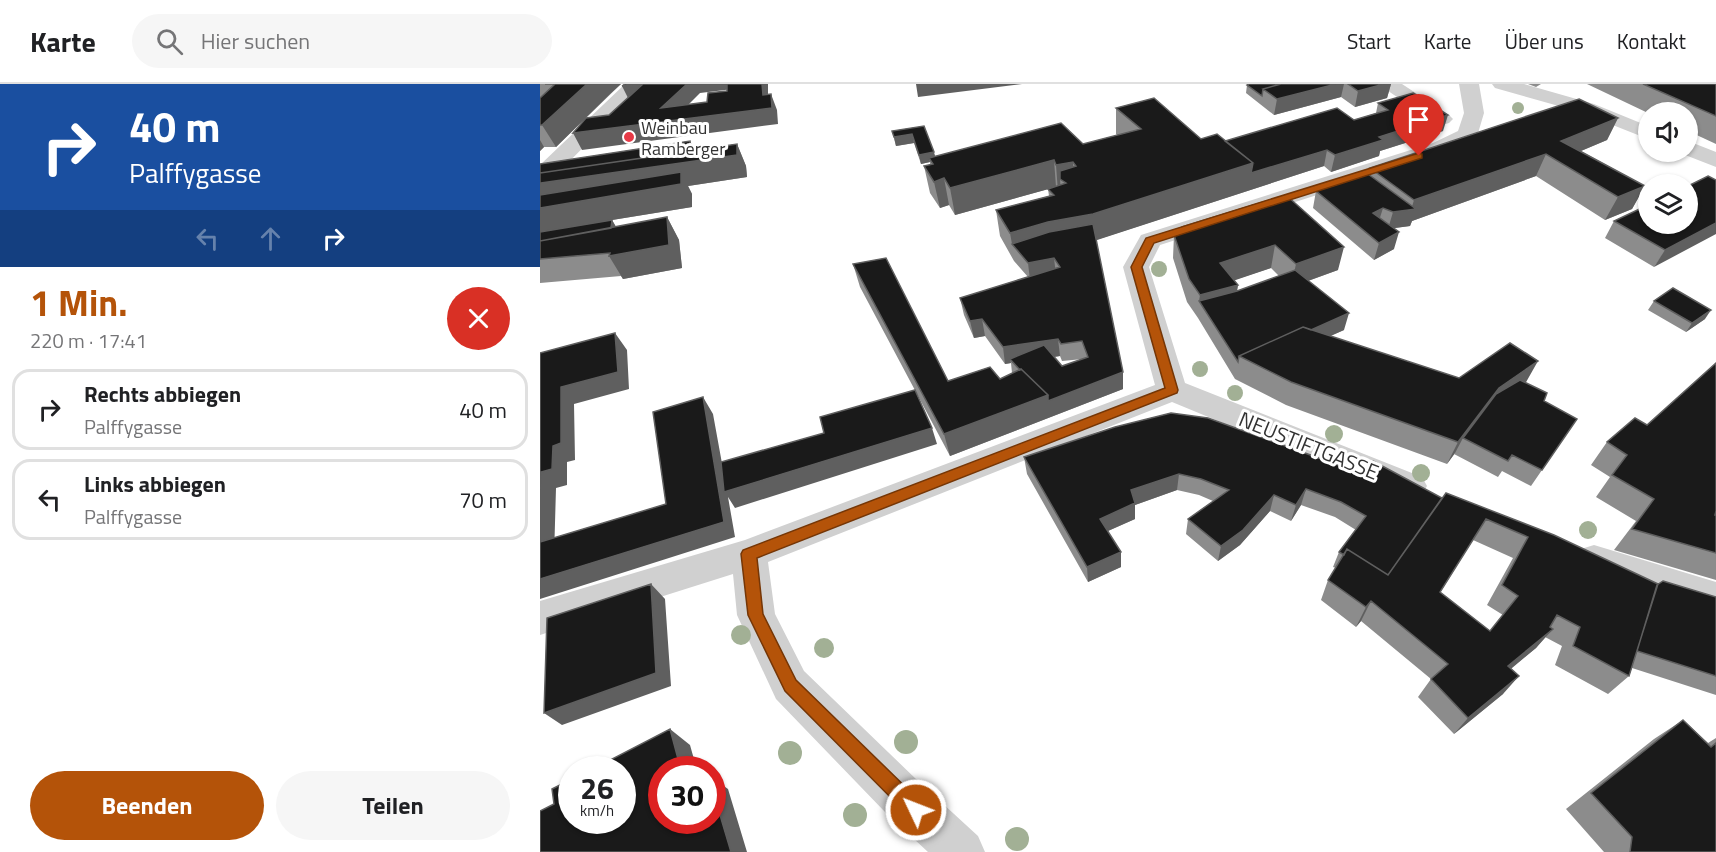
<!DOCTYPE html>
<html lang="de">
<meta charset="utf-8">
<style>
body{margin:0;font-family:"Titillium Web",sans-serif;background:#f6f6f6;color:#202124;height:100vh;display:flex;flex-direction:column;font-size:22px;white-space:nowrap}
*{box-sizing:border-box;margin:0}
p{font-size:20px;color:#757577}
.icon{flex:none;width:33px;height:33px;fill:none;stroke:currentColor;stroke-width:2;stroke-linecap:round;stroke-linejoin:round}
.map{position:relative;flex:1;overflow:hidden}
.side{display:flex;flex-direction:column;background:#fff;width:540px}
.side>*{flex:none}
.hud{background:#1a4fa0;color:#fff;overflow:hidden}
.buttons{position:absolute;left:1098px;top:18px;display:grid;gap:12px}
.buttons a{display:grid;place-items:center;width:60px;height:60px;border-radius:50%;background:#fff;box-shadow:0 2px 4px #0004;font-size:30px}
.speed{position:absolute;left:18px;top:672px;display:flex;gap:12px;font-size:30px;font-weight:700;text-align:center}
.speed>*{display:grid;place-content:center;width:78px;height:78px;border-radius:50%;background:#fff;box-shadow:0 2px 4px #0004;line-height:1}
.speed small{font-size:15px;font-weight:400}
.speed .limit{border:9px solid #d22;background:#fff;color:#111}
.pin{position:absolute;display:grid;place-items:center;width:51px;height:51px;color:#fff;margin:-62px -26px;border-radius:50% 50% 50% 0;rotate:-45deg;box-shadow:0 0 6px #0007}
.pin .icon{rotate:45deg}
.me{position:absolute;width:66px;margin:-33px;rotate:313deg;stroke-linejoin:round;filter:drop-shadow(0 0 4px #0008)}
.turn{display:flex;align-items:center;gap:21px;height:126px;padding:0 30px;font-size:27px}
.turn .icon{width:78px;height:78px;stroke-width:2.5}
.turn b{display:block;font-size:42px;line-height:51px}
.lanes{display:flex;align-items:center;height:57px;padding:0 30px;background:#0003;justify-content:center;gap:30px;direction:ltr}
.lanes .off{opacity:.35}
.round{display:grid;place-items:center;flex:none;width:63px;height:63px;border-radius:32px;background:#f6f6f6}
.headline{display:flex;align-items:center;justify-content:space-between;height:102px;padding:0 30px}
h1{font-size:36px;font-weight:700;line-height:45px;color:#b45309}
.cta{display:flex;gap:12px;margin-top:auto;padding:12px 30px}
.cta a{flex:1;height:69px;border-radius:36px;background:#b45309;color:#fff;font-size:24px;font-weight:700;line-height:69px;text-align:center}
.cta a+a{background:#f6f6f6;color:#202124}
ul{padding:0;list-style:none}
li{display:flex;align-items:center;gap:18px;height:81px;margin:0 12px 9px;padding:0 18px;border:3px solid #e0e0e0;border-radius:18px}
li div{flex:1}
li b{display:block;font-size:22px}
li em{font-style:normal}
header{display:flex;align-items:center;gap:36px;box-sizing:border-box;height:84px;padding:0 30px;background:#fff;border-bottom:2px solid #e0e0e0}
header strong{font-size:28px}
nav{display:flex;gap:33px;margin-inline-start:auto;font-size:21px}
.search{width:420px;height:54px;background:#f6f6f6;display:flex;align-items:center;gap:15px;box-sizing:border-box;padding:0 21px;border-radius:33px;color:#757577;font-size:22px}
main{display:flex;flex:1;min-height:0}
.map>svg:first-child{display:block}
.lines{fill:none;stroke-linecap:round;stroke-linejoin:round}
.minor{fill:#d0d0d0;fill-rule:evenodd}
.tree{fill:#a2b095}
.wall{fill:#8c8c8c;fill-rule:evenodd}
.shaded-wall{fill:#5f5f5f}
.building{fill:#1a1a1a;stroke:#5f5f5f;stroke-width:1.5;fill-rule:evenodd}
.route{fill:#b45309;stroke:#753606;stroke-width:1.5}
.poi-dot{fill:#e63946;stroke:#fff;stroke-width:2}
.labels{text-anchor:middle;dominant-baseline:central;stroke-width:6;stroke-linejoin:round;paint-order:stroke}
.far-poi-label{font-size:18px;fill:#333;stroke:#fff;text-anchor:start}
.street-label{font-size:21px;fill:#333;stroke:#fff}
</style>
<header>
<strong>Karte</strong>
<div class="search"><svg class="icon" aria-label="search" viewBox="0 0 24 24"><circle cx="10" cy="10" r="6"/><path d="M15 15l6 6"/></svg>Hier suchen</div>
<nav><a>Start</a><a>Karte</a><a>Über uns</a><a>Kontakt</a></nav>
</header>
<main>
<section class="side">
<div class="hud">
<div class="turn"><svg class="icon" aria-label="right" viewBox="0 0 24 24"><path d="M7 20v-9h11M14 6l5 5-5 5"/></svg><div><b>40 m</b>Palffygasse</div></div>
<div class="lanes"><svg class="icon off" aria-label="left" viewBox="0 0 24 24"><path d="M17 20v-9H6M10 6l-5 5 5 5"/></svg><svg class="icon off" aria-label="ahead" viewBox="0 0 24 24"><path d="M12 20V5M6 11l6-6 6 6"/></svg><svg class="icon" aria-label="right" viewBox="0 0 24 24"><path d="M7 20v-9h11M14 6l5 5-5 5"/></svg></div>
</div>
<div class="headline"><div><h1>1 Min.</h1><p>220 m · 17:41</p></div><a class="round" style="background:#d93025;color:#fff"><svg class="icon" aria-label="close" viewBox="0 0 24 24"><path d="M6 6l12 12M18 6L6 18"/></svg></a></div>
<ul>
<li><svg class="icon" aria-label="right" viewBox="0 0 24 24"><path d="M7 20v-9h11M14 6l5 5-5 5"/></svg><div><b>Rechts abbiegen</b><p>Palffygasse</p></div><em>40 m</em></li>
<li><svg class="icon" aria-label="left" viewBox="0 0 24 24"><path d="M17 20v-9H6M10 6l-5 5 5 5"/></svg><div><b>Links abbiegen</b><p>Palffygasse</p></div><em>70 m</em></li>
</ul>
<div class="cta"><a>Beenden</a><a>Teilen</a></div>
</section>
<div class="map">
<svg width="1176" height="768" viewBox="0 0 1176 768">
<rect width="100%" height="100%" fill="#fff"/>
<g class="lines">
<path class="minor" d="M85 0H106L8 99 0 101V81Z
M838 0H862L909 31 913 35 909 39 902 41 895 39Z
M919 0H939L944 29 936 56 909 69 620 161 609 183 645 299 882 393 887 402 882 411 870 415 858 411 632 318 228 478 235 530 264 587 377 696 438 752 445 768H388L345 728 236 615 197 531 193 490 0 551V517L205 456 615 301 583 183 601 151 893 59 918 47 924 29Z
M952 0H984L1054 20 1108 42V55L1040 28 955 4Z
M1148 57 1176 68V83L1140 69 1148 68Z
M1054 461 1176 498V532L1041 487 1036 476 1041 465Z"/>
</g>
<g class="tree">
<circle cx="978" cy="24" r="6"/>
<circle cx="619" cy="185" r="8"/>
<circle cx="660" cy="285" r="8"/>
<circle cx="695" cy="309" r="8"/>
<circle cx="794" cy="350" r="9"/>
<circle cx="881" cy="389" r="9"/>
<circle cx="1048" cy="446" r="9"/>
<circle cx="201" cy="551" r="10"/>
<circle cx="284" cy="564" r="10"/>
<circle cx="366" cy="658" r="12"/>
<circle cx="250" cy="669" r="12"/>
<circle cx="315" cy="731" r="12"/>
<circle cx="477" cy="755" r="12"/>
</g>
<path class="wall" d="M0 0H81L16 63H4L0 67Z
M709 0H851L847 14 815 23 801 13 734 31 706 9 707 1Z
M988 0H1001L996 3Z
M1047 0H1176V60L1148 47V28L1108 29Z
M838 19 903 47 840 67 839 72 791 88 784 82 556 156 583 305 410 372 320 203 313 180 408 297 460 295 472 289 471 279 465 280 445 252 434 254 424 231 420 214 488 193 474 177 460 152 456 126 509 112 508 105 415 131 409 121 400 124 390 109 384 82 390 81V78L381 80 374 59 356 62 352 47 384 42 395 72 543 60 577 51 576 50V24L661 55 685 57 814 36 836 29ZM520 272 522 277 543 275 522 282 514 273Z
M1078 34 1067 56 1041 67 1105 102 1092 125 1065 136 996 92 872 137 870 142 854 144V165L834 176 773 124 776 107 828 90 830 84Z
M150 57 155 66 197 60 206 82 207 93 148 102 152 110V123L72 136 76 143 127 133 139 156 142 184 83 195 81 192 0 199V80Z
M1176 96 1114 183 1065 154 1074 137Z
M746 111 798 186 768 197 804 246 790 252 919 294 986 299 1004 317 1037 335 991 402 962 387 958 393 914 370 915 369 907 380 746 321 695 295 658 234 647 218 633 174 634 151ZM731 184 739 192 697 207 698 201 694 196Z
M1114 217 1165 235 1146 248 1108 226Z
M1095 334 1176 431V496L1074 466 1096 437 1056 413 1070 393 1051 381 1067 358Z
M484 373 823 390 902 414 1117 501 1176 513V611L1092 584 1089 592 1068 610 1015 581 1022 562 1005 553 996 564 971 584 963 610 914 650 878 613 891 595 821 537 816 543 781 516 788 496 796 484 793 483 799 468 816 446 795 433 761 421 751 437 730 427 700 461 678 477 646 450 648 435 673 417 659 411 637 406 595 421V435L568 447 581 483 548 498 487 390ZM933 456 973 474 947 521 963 531 950 547 900 509Z
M1143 636 1168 659 1176 654V768H1064L1026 725 1114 655Z"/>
<path class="shaded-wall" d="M47 0H66L71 9 16 63 2 41Z
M66 0H81L71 9Z
M103 0 90 18 82 2Z
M147 0H191L193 5 160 9 133 36 223 11 222 0H228V24L231 10 237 26 238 40 42 66 33 49 121 24Z
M376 0H482L378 13Z
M796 0H804L801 13 734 31 737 15Z
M844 0H851L847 14 815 23 818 7Z
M908 31 903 47 840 67 839 72 791 88 795 71 839 53Z
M1078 34 1067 56 1017 77 1021 57Z
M372 50 374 59 356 62 354 53Z
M0 56 4 63 0 67Z
M150 57 158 73 197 60 206 82 207 93 148 102 152 110V123L72 136 82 153 70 169 0 149V96Z
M787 66 784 82 554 157 472 160 470 149 508 138 713 79Z
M394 68 396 77 389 74 390 78 381 80 379 71Z
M1006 70 996 92 872 137 870 142 848 145 853 128 871 126 874 116Z
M514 76 516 103 415 131 410 104Z
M533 78 534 104 520 95 521 107 518 108 516 81Z
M404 94 409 121 400 124 394 98Z
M1105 102 1092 125 1065 136 1078 113Z
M843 124 838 140 833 129Z
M127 133 139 156 142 184 83 195 69 172Z
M1176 139V150L1114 183 1125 166Z
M859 148 854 165 834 176 839 159Z
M735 161 731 184 678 202 680 179Z
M804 163 798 186 751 203 756 180Z
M514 174 516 191 490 196 488 179Z
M698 201 694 224 659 217 660 211Z
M1171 226 1165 235 1146 248 1152 239Z
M809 229 804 246 721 283 705 275Z
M442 235 445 252 434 254 430 237Z
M75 249 87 266 89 305 34 320 35 376 27 378V401L16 404 14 474 0 461V406L1 388 21 303Z
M518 255 520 272 473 279 470 275 471 279 465 280 463 263Z
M998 277 985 300 923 354 915 369 907 380 918 358 959 304Z
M583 288V305L410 372 404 350 508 311Z
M163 313 173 330 187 407 392 344 397 360 195 424 188 413 195 453 0 515V495L184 438Z
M639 390 637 406 595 421V435L561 450 560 435 591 406Z
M766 405 761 421 751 437 756 421Z
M734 411 730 427 700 461 678 477 681 462Z
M581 468V483L548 498 547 483Z
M111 500 125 515 131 602 22 641 4 629Z
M831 517 821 537 816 543 826 523Z
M1013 545 996 564 953 600 968 582Z
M979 592 963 610 914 650 928 634Z
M130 645 150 661 157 686H141Z
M172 694 188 705 207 768H191L172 704Z"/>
<path class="building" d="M5 0H47L2 41H0V14L15 0Z
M85 0H102L82 2Z
M103 0H147L121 24 167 18 168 9 187 7V0H222L223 11 231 10 232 24 33 49 46 34 69 31Z
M709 0H741L723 5 722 12 707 1Z
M741 0H796L737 15 723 5Z
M808 0H844L818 7Z
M1103 0H1176V32Z
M873 9 908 31 839 53 843 56 795 71 787 66 711 89 713 79 685 57 797 24 814 36 848 26 838 19Z
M614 14 661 55 677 50 713 79 553 130 508 138 470 149 456 126 514 111 508 105 526 99 520 95V87L536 82 533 78 516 81 514 76 410 104 404 94 394 98 384 82 393 80 389 74 521 39 543 60 601 45 576 24Z
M1039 15 1078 34 1021 57 1105 102 1078 113 1006 70 874 116 830 84Z
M384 42 394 68 379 71 372 50 354 53 352 47Z
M150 57V67L0 89V80Z
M197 60V71L1 99 0 100V89Z
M141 88V100L0 124V111Z
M828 90 876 125 853 128 843 124 833 129 859 148 839 159 776 107Z
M1168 92 1176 96V139L1125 166 1074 137 1108 121V140H1148V102Z
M746 111 804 163 756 180 735 161 680 179 698 201 660 211 649 195 634 151 642 143Z
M127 133 129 161 69 172 70 169 0 175V157Z
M72 136 71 144 0 157V148Z
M553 140 583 288 508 317V311L481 285 480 286 470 275 504 261 522 282 548 273 542 257 521 260 518 255 463 263 442 235 430 237 420 214 520 183 514 174 488 179 472 160 509 148Z
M346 174 408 297 450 283 460 295 481 285 508 311 404 350 313 180Z
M755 186 809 229 771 246 763 243 699 272 698 278 659 217 697 207Z
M1133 204 1171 226 1152 239 1114 217Z
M763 243 919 294 970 259 998 277 959 304 918 358 751 298 699 272Z
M75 249 78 288 21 303V359L13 362 12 385 1 388 0 406V269Z
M1176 279V427L1175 431H1176V469L1092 445 1114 415 1072 391 1087 371 1067 358 1095 334 1107 341Z
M980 296 1007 309 1004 317 1037 335 1002 386 972 371 968 377 923 354 956 310Z
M375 306 392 344 184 408 181 378 284 349 280 333Z
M163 313 184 438 0 495V458L126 420 113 328Z
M631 329 668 334 823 390 833 377 902 414 848 491 807 465 804 471 799 468 826 432 801 418 766 405 756 421 734 411 703 446 681 462 648 435 689 406 661 395 639 390 591 406 595 419 560 435 581 468 547 483 484 373 575 343Z
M906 409 1014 451 1118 500 1089 592 1033 562 1040 543 1017 531 1010 543 1013 545 968 582 979 592 928 634 891 595 908 580 831 517 826 523 788 496 807 465 848 491ZM946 435 988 453 962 501 978 512 950 547 900 508Z
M1123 497 1176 513V592L1097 567 1117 501Z
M111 500 116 589 4 629 7 534Z
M1143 636 1171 663 1176 659V768H1090L1092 753 1051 709Z
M130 645 141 686H122V736H172V704L191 768H0V727L14 720 12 705 32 695V736H82V686H51Z"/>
<path class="route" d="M879 69 882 70V74L614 159 602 183 638 306 637 309 217 474 223 530 256 596 383 720 385 726 383 733 376 736 370 733 245 607 208 531 201 470 203 466 625 304 591 183 606 154Z"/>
<circle class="poi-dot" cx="89" cy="53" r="6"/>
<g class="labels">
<g class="far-poi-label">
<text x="101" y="43">Weinbau<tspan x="101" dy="21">Ramberger</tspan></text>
</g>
<g class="street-label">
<text transform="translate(769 361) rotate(22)">NEUSTIFTGASSE</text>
</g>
</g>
</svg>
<div class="buttons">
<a><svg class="icon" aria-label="sound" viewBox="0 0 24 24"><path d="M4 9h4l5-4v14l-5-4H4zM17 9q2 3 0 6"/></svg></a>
<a><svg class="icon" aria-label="layers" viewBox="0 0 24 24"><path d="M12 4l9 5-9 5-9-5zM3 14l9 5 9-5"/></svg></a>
</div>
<div class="speed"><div>26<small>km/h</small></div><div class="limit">30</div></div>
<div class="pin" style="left:879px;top:72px;background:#d93025"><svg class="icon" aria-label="arrive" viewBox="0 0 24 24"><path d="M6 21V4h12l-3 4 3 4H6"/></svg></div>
<svg class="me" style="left:376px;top:726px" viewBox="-20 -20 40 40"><circle r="17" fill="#b45309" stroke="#fff" stroke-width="3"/><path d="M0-11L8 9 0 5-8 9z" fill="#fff"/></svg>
</div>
</main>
